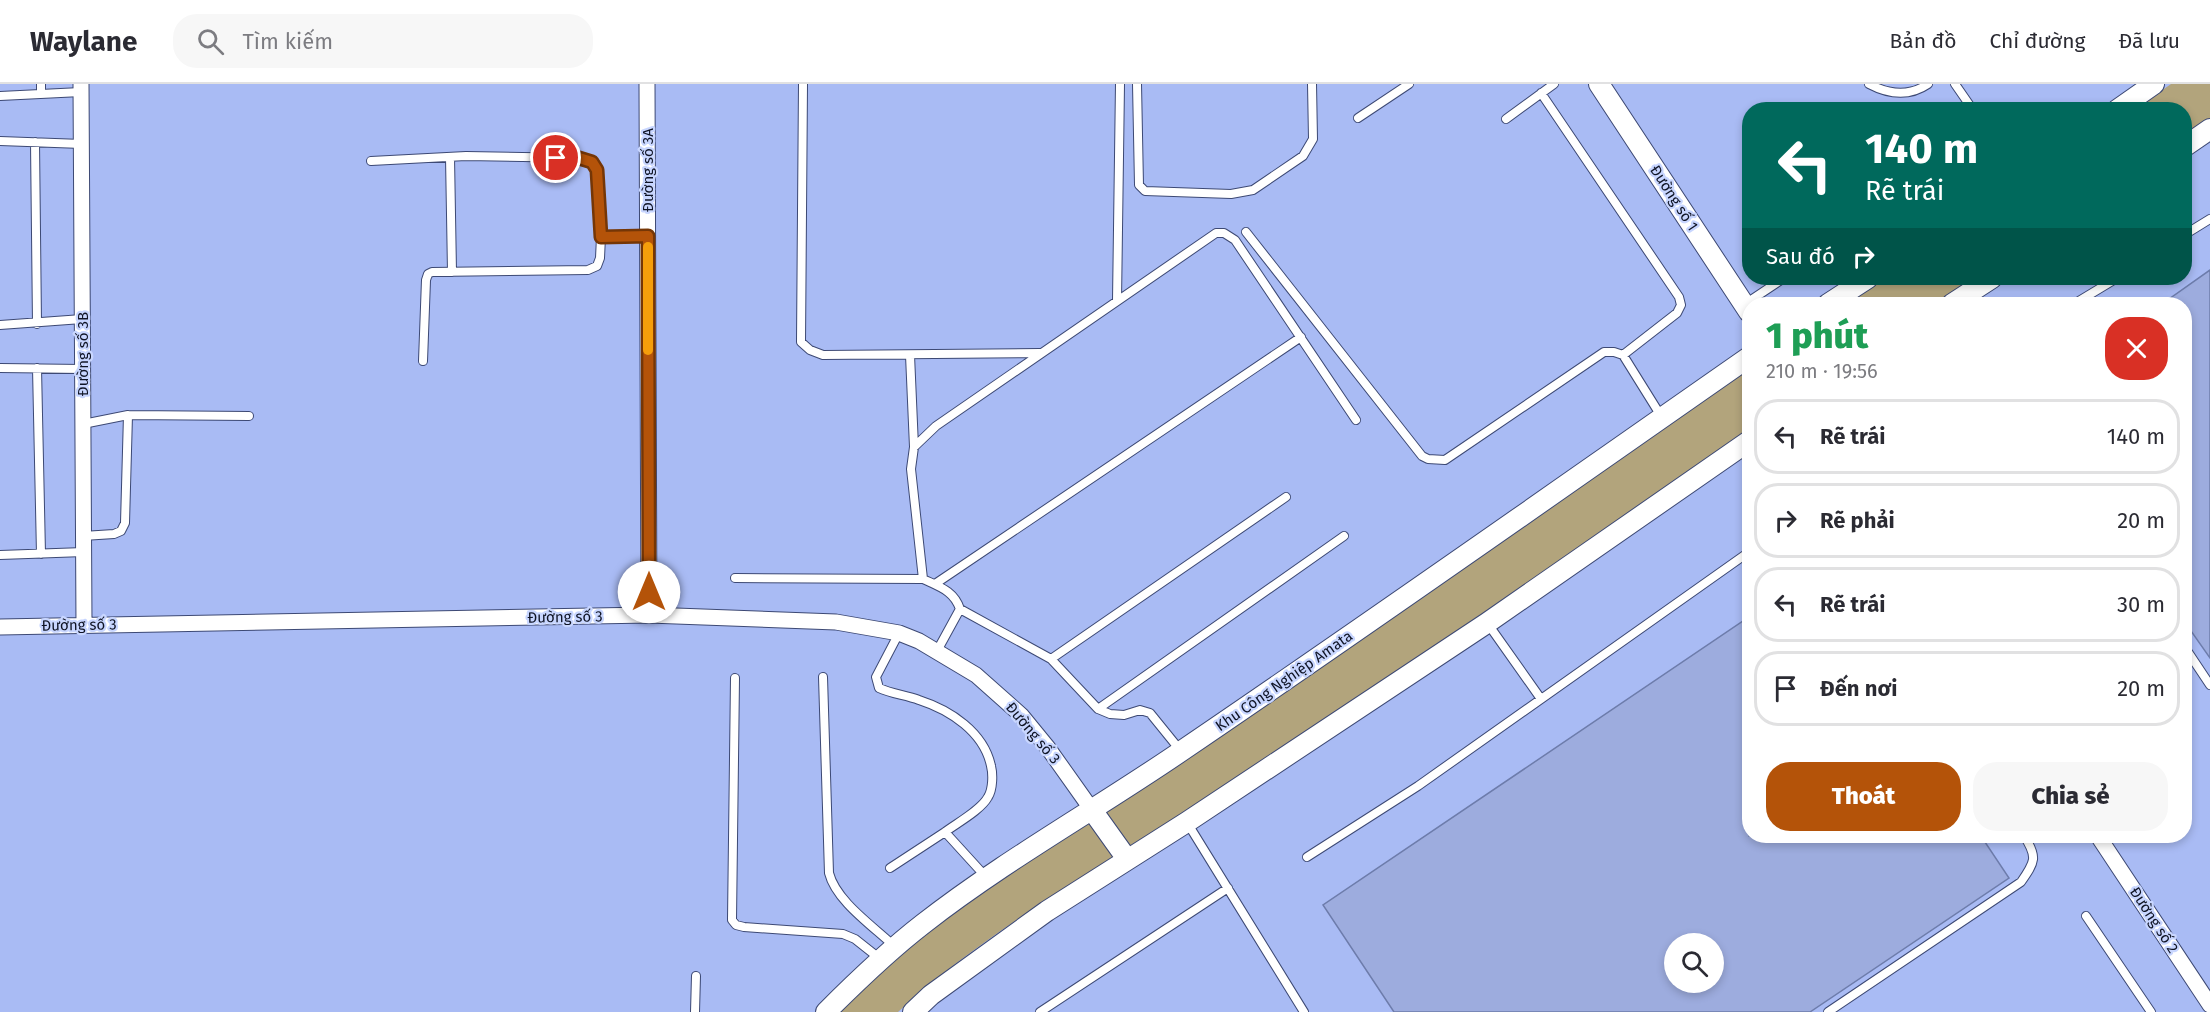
<!DOCTYPE html>
<html lang="vi">
<meta charset="utf-8">
<style>
body{margin:0;font-family:"Fira Sans",sans-serif;background:#f7f7f7;color:#2b2b33;height:100vh;display:flex;flex-direction:column;font-size:22px;white-space:nowrap}
*{box-sizing:border-box;margin:0}
p{font-size:20px;color:#7c7c81}
.icon{flex:none;width:33px;height:33px;fill:none;stroke:currentColor;stroke-width:2;stroke-linecap:round;stroke-linejoin:round}
.map{position:relative;flex:1;overflow:hidden}
.details{position:absolute;left:1742px;top:213px;width:450px;height:546px;display:flex;flex-direction:column;background:#fff;border-radius:24px;box-shadow:0 3px 9px #0003}
.details>*{flex:none}
.hud{position:absolute;left:1742px;top:18px;width:450px;height:183px;border-radius:24px;box-shadow:0 3px 9px #0003;background:#00695c;color:#fff;overflow:hidden}
.controls{position:absolute;left:1664px;top:849px;display:grid;gap:12px}
.controls a{display:grid;place-items:center;width:60px;height:60px;border-radius:50%;background:#fff;box-shadow:0 3px 9px #0003;font-size:30px}
.pin{position:absolute;display:grid;place-items:center;width:51px;height:51px;color:#fff;margin:-26px;border:3px solid #fff;border-radius:50%;box-shadow:0 2px 6px #0007}
.me{position:absolute;width:66px;margin:-33px;rotate:0deg;stroke-linejoin:round;filter:drop-shadow(0 0 4px #0008)}
.turn{display:flex;align-items:center;gap:21px;height:126px;padding:0 24px;font-size:27px}
.turn .icon{width:78px;height:78px;stroke-width:2.5}
.turn b{display:block;font-size:42px;line-height:51px}
.then{display:flex;align-items:center;height:57px;padding:0 24px;background:#0003;gap:12px;font-size:22px}
.round{display:grid;place-items:center;flex:none;width:63px;height:63px;border-radius:24px;background:#f7f7f7}
.head{display:flex;align-items:center;justify-content:space-between;height:102px;padding:0 24px}
h1{font-size:36px;font-weight:800;line-height:45px;color:#1e9e55}
.button{display:flex;gap:12px;margin-top:auto;padding:12px 24px}
.button a{flex:1;height:69px;border-radius:24px;background:#b45309;color:#fff;font-size:24px;font-weight:800;line-height:69px;text-align:center}
.button a+a{background:#f7f7f7;color:#2b2b33}
ul{padding:0;list-style:none}
li{display:flex;align-items:center;gap:18px;height:75px;margin:0 12px 9px;padding:0 12px;border:3px solid #e1e1e2;border-radius:24px}
li div{flex:1}
li b{display:block;font-size:22px}
li em{font-style:normal}
header{display:flex;align-items:center;gap:36px;box-sizing:border-box;height:84px;padding:0 30px;background:#fff;border-bottom:2px solid #e1e1e2}
header strong{font-size:28px}
nav{display:flex;gap:33px;margin-inline-start:auto;font-size:21px}
.search{width:420px;height:54px;background:#f7f7f7;display:flex;align-items:center;gap:15px;box-sizing:border-box;padding:0 21px;border-radius:24px;color:#7c7c81;font-size:22px}
.map>svg:first-child{display:block}
.built{fill:#a9bbf4;fill-rule:evenodd}
.green{fill:#b2a47c}
.building{fill:#9dacde;stroke:#6d7cab;stroke-width:1.5;fill-rule:evenodd}
.lines{fill:none;stroke-linecap:round;stroke-linejoin:round}
.service-casing{stroke:#3d4974;stroke-width:10}
.minor-casing{stroke:#3d4974;stroke-width:17}
.tertiary-casing{stroke:#3d4974;stroke-width:22}
.service{stroke:#fff;stroke-width:8}
.minor{stroke:#fff;stroke-width:15}
.tertiary{stroke:#fff;stroke-width:20}
.route-casing{stroke:#753606;stroke-width:15}
.route{stroke:#b45309;stroke-width:10}
.slow{stroke:#f59e0b;stroke-width:10}
.labels{text-anchor:middle;dominant-baseline:central;stroke-width:4.5;stroke-linejoin:round;paint-order:stroke}
.street-label{font-size:15px;fill:#0f1425;stroke:#c8d6ff}
</style>
<header>
<strong>Waylane</strong>
<div class="search"><svg class="icon" aria-label="search" viewBox="0 0 24 24"><circle cx="10" cy="10" r="6"/><path d="M15 15l6 6"/></svg>Tìm kiếm</div>
<nav><a>Bản đồ</a><a>Chỉ đường</a><a>Đã lưu</a></nav>
</header>
<div class="map">
<svg width="2210" height="928" viewBox="0 0 2210 928">
<rect width="100%" height="100%" fill="#b8c8fb"/>
<path class="built" d="M0 0H2210V928H0ZM1749 26H2184V194H1749ZM1749 220H2184V752H1749ZM1674 860H1713V898H1674Z"/>
<path class="green" d="M2171 0H2210V34L2184 52V26H2134Z
M1886 194H1975L1935 220H1845Z
M1749 285V345L1481 532 1181 731 1126 764 1102 730 1188 675Z
M1093 737 1117 770C1042 819 964 867 898 928H840C869 900 897 873 929 848 980 807 1037 773 1093 737Z"/>
<path class="building" d="M2210 186V574L2184 537V220H2162Z
M1749 533V752H1981L2009 794 1810 928H1394L1323 821ZM1674 860H1713V898H1674Z"/>
<g class="lines">
<g class="service-casing">
<path id="service" d="M41 0V10
M803 0 801 258 810 266 823 271 1040 269
M1137 0 1139 101 1145 107 1231 110 1253 106 1303 72 1313 55 1312 0
M1869 0C1888 10 1909 13 1928 0
M1955 0 1973 26
M1541 9 1679 213 1681 221 1677 229 1623 271
M0 12 81 8
M1358 34 1409 0
M1506 35 1554 0
M0 57 82 60
M35 58 37 240
M450 73 452 188
M371 77 466 72 579 74 592 78 597 86 601 153
M1246 148 1422 372 1428 375 1445 376 1604 268H1614L1623 271 1661 332
M2184 151 2210 135
M1117 217 1120 0
M1745 220 1784 194
M2074 220 2117 194
M0 241 82 235
M910 271 914 363
M423 277 426 196 428 190 432 188 588 186 597 182 600 174 601 153 648 151
M0 284 83 285
M37 284 41 470
M83 340 128 331 249 332
M83 452 114 450 121 447 125 439 128 331
M0 471 84 468
M735 494 923 495C940 503 954 507 960 525L937 567
M923 495 911 385 914 363 936 342 1216 149H1224L1235 156 1356 336
M935 500 1301 253
M960 525 1051 575 1098 625 1110 630 1124 631 1140 626 1150 629 1180 666
M1488 540 1541 615
M899 549 876 593 879 604C892 610 906 611 919 616 950 626 984 648 991 682 993 690 993 705 988 713 981 726 957 739 945 748
M2184 562 2210 601
M1051 575 1286 413
M823 593 829 789C836 817 873 842 894 862
M735 594 732 836 736 841 744 843 843 850 855 855 879 874
M1098 625 1344 452
M1188 740 1304 928
M1307 773 1418 702 1749 468
M890 784 945 748 986 793
M2086 832 2151 928
M695 928 696 892
M1040 928 1228 804
M1828 928 2021 798C2035 778 2038 773 2024 752"/>
</g>
<g class="minor-casing">
<path id="minor" d="M81 0 84 540
M647 0 649 531
M0 543 649 531 836 538 899 549 919 557 976 591 1021 631 1048 664 1092 726
M2098 752 2210 921"/>
</g>
<g class="tertiary-casing">
<path id="tertiary" d="M1599 0 1749 228
M2117 26 2154 0
M2184 63 2210 45
M1828 220 1868 194
M1952 220 1992 194
M1092 726 1127 775
M826 928C857 897 888 867 923 840 1005 776 1097 725 1183 666 1373 537 1561 404 1749 273
M913 928 931 911 1047 827 1187 738 1487 539 1749 357"/>
</g>
<use href="#service" class="service"/>
<use href="#minor" class="minor"/>
<use href="#tertiary" class="tertiary"/>
</g>
<g class="lines">
<g class="route-casing">
<path id="route" d="M556 74H579L592 78 597 86 601 153 648 152 649 508"/>
</g>
<use href="#route" class="route"/>
<path class="slow" d="M648 163V266"/>
</g>
<g class="labels">
<g class="street-label">
<text transform="translate(648 86) rotate(-90)">Đường số 3A</text>
<text transform="translate(1674 114) rotate(57)">Đường số 1</text>
<text transform="translate(83 270) rotate(-90)">Đường số 3B</text>
<text transform="translate(565 533) rotate(-1)">Đường số 3</text>
<text transform="translate(79 541) rotate(-1)">Đường số 3</text>
<text transform="translate(1284 597) rotate(-35)">Khu Công Nghiệp Amata</text>
<text transform="translate(1033 649) rotate(50)">Đường số 3</text>
<text transform="translate(2154 836) rotate(57)">Đường số 2</text>
</g>
</g>
</svg>
<div class="controls">
<a><svg class="icon" aria-label="search" viewBox="0 0 24 24"><circle cx="10" cy="10" r="6"/><path d="M15 15l6 6"/></svg></a>
</div>
<div class="pin" style="left:556px;top:74px;background:#d93025"><svg class="icon" aria-label="arrive" viewBox="0 0 24 24"><path d="M6 21V4h12l-3 4 3 4H6"/></svg></div>
<svg class="me" style="left:649px;top:508px" viewBox="-20 -20 40 40"><circle r="19" fill="#fff"/><path d="M0-13L10 11 0 6-10 11z" fill="#b45309"/></svg>
<div class="hud">
<div class="turn"><svg class="icon" aria-label="left" viewBox="0 0 24 24"><path d="M17 20v-9H6M10 6l-5 5 5 5"/></svg><div><b>140 m</b>Rẽ trái</div></div>
<div class="then">Sau đó<svg class="icon" aria-label="right" viewBox="0 0 24 24"><path d="M7 20v-9h11M14 6l5 5-5 5"/></svg></div>
</div>
<section class="details">
<div class="head"><div><h1>1 phút</h1><p>210 m · 19:56</p></div><a class="round" style="background:#d93025;color:#fff"><svg class="icon" aria-label="close" viewBox="0 0 24 24"><path d="M6 6l12 12M18 6L6 18"/></svg></a></div>
<ul>
<li><svg class="icon" aria-label="left" viewBox="0 0 24 24"><path d="M17 20v-9H6M10 6l-5 5 5 5"/></svg><div><b>Rẽ trái</b></div><em>140 m</em></li>
<li><svg class="icon" aria-label="right" viewBox="0 0 24 24"><path d="M7 20v-9h11M14 6l5 5-5 5"/></svg><div><b>Rẽ phải</b></div><em>20 m</em></li>
<li><svg class="icon" aria-label="left" viewBox="0 0 24 24"><path d="M17 20v-9H6M10 6l-5 5 5 5"/></svg><div><b>Rẽ trái</b></div><em>30 m</em></li>
<li><svg class="icon" aria-label="arrive" viewBox="0 0 24 24"><path d="M6 21V4h12l-3 4 3 4H6"/></svg><div><b>Đến nơi</b></div><em>20 m</em></li>
</ul>
<div class="button"><a>Thoát</a><a>Chia sẻ</a></div>
</section>
</div>
